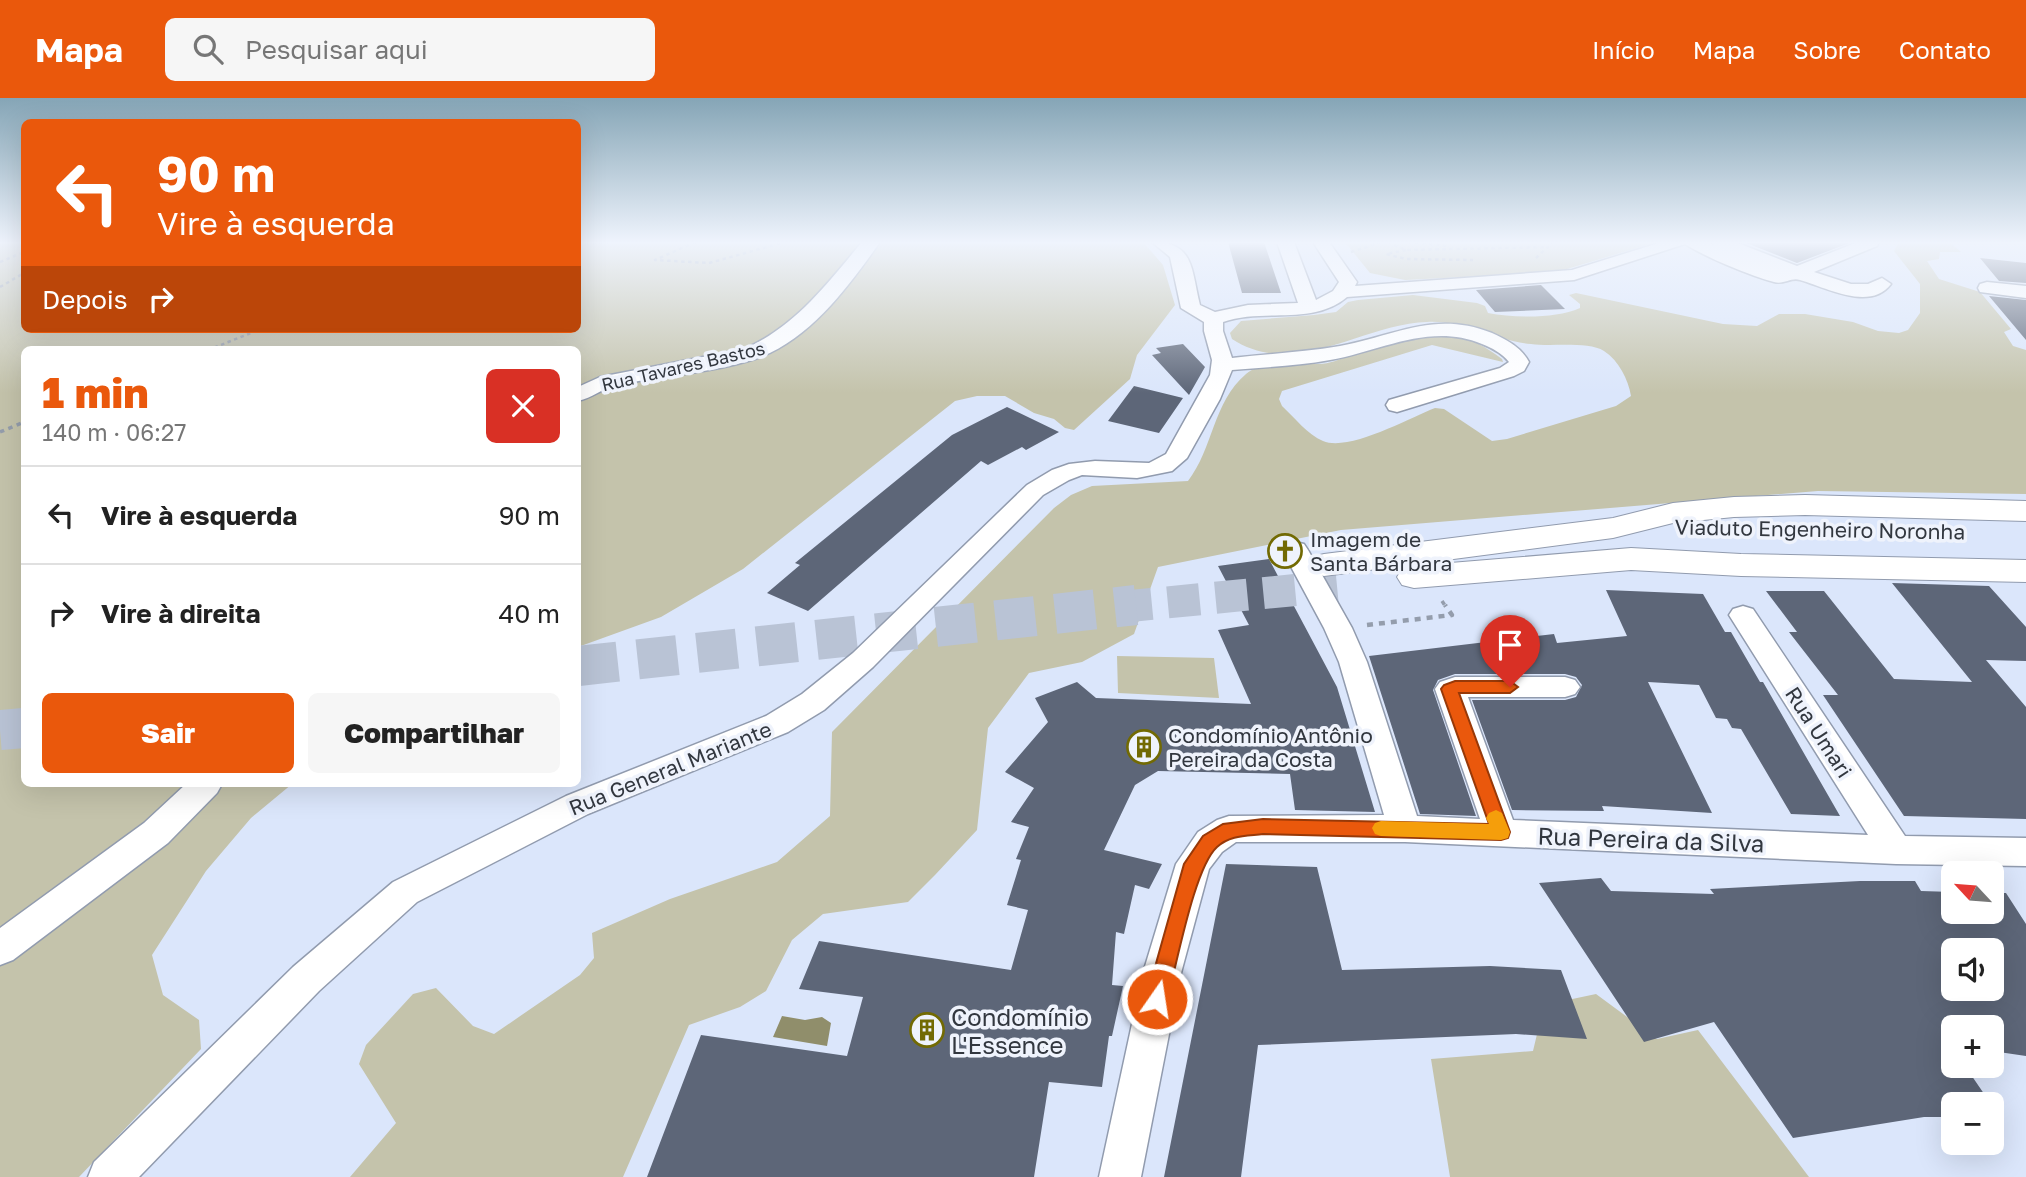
<!DOCTYPE html>
<html lang="pt">
<meta charset="utf-8">
<style>
body{margin:0;font-family:"Golos Text",sans-serif;background:#f6f6f6;color:#222;height:100vh;display:flex;flex-direction:column;font-size:26px;white-space:nowrap}
*{box-sizing:border-box;margin:0}
p{font-size:23px;color:#767676}
.icon{flex:none;width:38px;height:38px;fill:none;stroke:currentColor;stroke-width:2;stroke-linecap:round;stroke-linejoin:round}
.map{position:relative;flex:1;overflow:hidden}
.drawer{position:absolute;left:21px;top:248px;width:560px;height:441px;display:flex;flex-direction:column;background:#fff;border-radius:10px;box-shadow:0 7px 28px #0002}
.drawer>*{flex:none}
.top-card{position:absolute;left:21px;top:21px;width:560px;height:214px;border-radius:10px;box-shadow:0 7px 28px #0002;background:#ea580c;color:#fff;overflow:hidden}
.needle{width:46px;rotate:296deg}
.controls{position:absolute;left:1941px;top:763px;display:grid;gap:14px}
.controls a{display:grid;place-items:center;width:63px;height:63px;border-radius:10px;background:#fff;box-shadow:0 7px 28px #0002;font-size:35px}
.pin{position:absolute;display:grid;place-items:center;width:60px;height:60px;color:#fff;margin:-72px -30px;border-radius:50% 50% 50% 0;rotate:-45deg;box-shadow:0 0 7px #0007}
.pin .icon{rotate:45deg}
.me{position:absolute;width:77px;margin:-38px;rotate:13deg;stroke-linejoin:round;filter:drop-shadow(0 0 5px #0008)}
.turn{display:flex;align-items:center;gap:24px;height:147px;padding:0 21px;font-size:32px}
.turn .icon{width:91px;height:91px;stroke-width:2.5}
.turn b{display:block;font-size:49px;line-height:60px}
.then{display:flex;align-items:center;height:66px;padding:0 21px;background:#0003;gap:14px;font-size:26px}
.round{display:grid;place-items:center;flex:none;width:74px;height:74px;border-radius:10px;background:#f6f6f6}
.head{display:flex;align-items:center;justify-content:space-between;height:119px;padding:0 21px}
h1{font-size:42px;font-weight:800;line-height:52px;color:#ea580c}
.cta{display:flex;gap:14px;margin-top:auto;padding:14px 21px}
.cta a{flex:1;height:80px;border-radius:10px;background:#ea580c;color:#fff;font-size:28px;font-weight:800;line-height:80px;text-align:center}
.cta a+a{background:#f6f6f6;color:#222}
ul{padding:0;list-style:none}
li{display:flex;align-items:center;gap:21px;height:98px;padding:0 21px;border-top:2px solid #e0e0e0}
li div{flex:1}
li b{display:block;font-size:26px}
li em{font-style:normal}
header{display:flex;align-items:center;gap:42px;box-sizing:border-box;height:98px;padding:0 35px;background:#ea580c;color:#fff}
header strong{font-size:33px}
nav{display:flex;gap:38px;margin-inline-start:auto;font-size:24px}
.search{width:490px;height:63px;background:#f6f6f6;display:flex;align-items:center;gap:18px;box-sizing:border-box;padding:0 24px;border-radius:10px;color:#767676;font-size:26px}
.map>svg:first-child{display:block}
.green{fill:#c4c3ab}
.water{fill:#908e6b}
.building{fill:#5d6678;fill-rule:evenodd}
.lines{fill:none;stroke-linecap:round;stroke-linejoin:round}
.major-tunnel-far1{stroke:#b9c3d5;stroke-width:32;stroke-dasharray:32 16;stroke-linecap:butt}
.major-tunnel{stroke:#b9c3d5;stroke-width:40;stroke-dasharray:40 20;stroke-linecap:butt}
.minor-casing{stroke:#919bae;stroke-width:3}
.major-casing{stroke:#919bae;stroke-width:2}
.path-far2{stroke:#949dac;stroke-width:2.5;stroke-dasharray:3.5 3.5;stroke-linecap:butt}
.path-far1{stroke:#949dac;stroke-width:3.5;stroke-dasharray:4.5 4.5;stroke-linecap:butt}
.path{stroke:#949dac;stroke-width:4.5;stroke-dasharray:6 6;stroke-linecap:butt}
.minor{fill:#fff;fill-rule:evenodd}
.major{fill:#fff;fill-rule:evenodd}
.route{fill:#ea580c;stroke:#983908;stroke-width:2}
.slow{fill:#f59e0b}
.labels{text-anchor:middle;dominant-baseline:central;stroke-width:7;stroke-linejoin:round;paint-order:stroke}
.far-street-label{font-size:18px;fill:#32373f;stroke:#eff3fc}
.street-label{font-size:21px;fill:#32373f;stroke:#eff3fc}
.poi-label{font-size:21px;fill:#32373f;stroke:#eff3fc;text-anchor:start}
.near-street-label{font-size:24px;fill:#32373f;stroke:#eff3fc}
.near-poi-label{font-size:24px;fill:#32373f;stroke:#eff3fc;text-anchor:start}
</style>
<header>
<strong>Mapa</strong>
<div class="search"><svg class="icon" aria-label="search" viewBox="0 0 24 24"><circle cx="10" cy="10" r="6"/><path d="M15 15l6 6"/></svg>Pesquisar aqui</div>
<nav><a>Início</a><a>Mapa</a><a>Sobre</a><a>Contato</a></nav>
</header>
<div class="map">
<svg width="2026" height="1079" viewBox="0 0 2026 1079">
<rect width="100%" height="100%" fill="#dbe6fb"/>
<path class="green" d="M0 144H24V231H578V144H1143L1163 167 1175 207 1137 257 1130 281 1074 332 1065 330 1054 321 1034 315 1005 298H977L955 303 743 471 661 519 578 549V252H24V686H292L251 720 206 773 152 857 163 897 199 922 201 951 79 1079H0Z
M1345 144H1657L1557 174 1405 182 1370 175Z
M1899 144H1950L1961 154H1940L1939 161 1927 163 1939 181 1980 194 2011 231 2004 234 2013 248 2026 252V396L1818 393 1341 432 1158 469 1134 536 1082 564 1029 575 988 630 977 732 935 777 908 804 823 816 792 842 766 893 740 909 689 927 623 1079H350L396 1025 359 966 366 947 413 896 436 890 473 928 494 936 580 877 594 860 592 835 670 801 777 764 830 718 832 634 1054 410 1071 397 1092 388 1188 383C1213 351 1213 304 1246 276 1263 261 1298 267 1319 266 1329 266 1340 261 1350 258 1382 249 1416 236 1449 237 1469 238 1487 250 1502 261L1503 264 1432 247 1282 293 1279 301 1282 308C1294 319 1308 337 1323 343 1349 354 1409 320 1435 310L1444 311 1492 343 1507 341 1616 308 1631 298C1628 281 1619 263 1604 253 1588 243 1551 249 1531 246 1495 243 1463 222 1427 224 1362 226 1295 282 1232 241L1230 235 1241 223 1314 217 1336 214 1348 204 1358 202 1413 197 1477 205 1485 208 1488 215C1515 220 1555 221 1580 210V206L1569 197 1576 195 1723 226 1757 228 1779 216H1805L1853 224 1878 233 1899 235 1908 232 1920 215V186L1894 153Z
M1117 558 1214 560 1219 600 1118 595Z
M1596 896 1657 941 1698 932 1809 1079H1450L1431 961 1533 953 1544 907Z"/>
<path class="water" d="M782 918 805 922 822 919 831 925 827 948 773 939Z"/>
<path class="building" d="M1228 144H1264L1281 195H1242Z
M1744 144H1852L1797 165Z
M1980 160 2026 165V185L1999 183Z
M1541 187 1565 211 1495 214 1476 192Z
M1989 198 2026 202V242Z
M1183 246 1205 269 1189 297 1152 257 1161 255 1156 250Z
M1134 288 1183 300 1159 335 1108 323Z
M1007 309 1059 334 1026 352 1022 349 988 367 981 363 808 513 767 495 800 467 795 465 952 337Z
M1269 461 1337 589 1375 714 1295 712 1290 676 1158 673 1135 687 1104 752 1162 766 1149 791 1135 787 1124 836 1116 834 1112 887 1123 888 1112 938H1109L1102 989 1049 984 1034 1079H647L701 937 847 958 863 899 799 891 819 843 1011 872 1028 812 1007 807 1021 762 1016 761 1029 729 1011 724 1034 690 1005 674 1048 624 1035 600 1077 584 1096 600 1251 606 1218 532 1249 527 1218 468Z
M1892 485 1989 488 2026 529V563L1986 562 2026 609V721L1904 718 1823 597H1838L1789 534H1797L1766 493H1824L1894 581 1972 584Z
M1606 492 1703 496 1725 534H1731L1760 584H1763L1840 718 1791 716 1741 631 1732 630 1727 621 1716 620 1699 587 1648 584 1712 715 1602 708 1604 713 1512 712 1472 602H1565L1576 599 1582 587 1576 579 1565 576H1455L1438 582 1433 592 1476 718 1420 716 1369 558 1554 536 1557 545 1627 538Z
M1226 766 1317 769 1342 872 1490 868 1561 872 1587 941 1516 936 1258 947 1241 1079H1164Z
M1601 780 1611 793 1714 796 1710 791 1860 783H1915L1921 793 1953 794V814H1992V795H2006L2026 826V958L1992 953V929H1953V968H1965L1991 1006H1953V1019H1924L1793 1040 1714 924 1644 944 1539 785ZM1953 852H1992V891H1953Z"/>
<g class="lines">
<path class="major-tunnel-far1" d="M1120 509 1337 488"/>
<path class="major-tunnel" d="M578 568 1136 507
M0 632 24 630"/>
<g class="minor-casing">
<path id="minor" d="M862 144H880C849 188 809 243 755 261 711 275 662 278 617 287 603 290 592 300 578 303V289L600 279 744 251C795 229 827 186 862 144Z
M1152 144C1195 144 1191 172 1200 207L1215 214 1248 207 1298 205 1277 144H1294L1316 202 1333 193 1339 184 1313 144H1329L1357 184 1355 188 1572 172 1662 144H1706L1714 147 1713 144H1735L1797 168 1858 144H1879L1877 148 1814 174 1851 186H1868L1882 180 1891 186C1870 214 1825 189 1800 182 1791 179 1784 187 1774 184 1751 178 1705 159 1685 146L1574 182 1347 199C1313 228 1263 210 1223 224V233L1232 260C1268 256 1304 254 1340 248 1395 238 1434 212 1492 235 1507 242 1521 249 1529 264L1524 273 1514 278 1397 314 1389 312 1386 307 1389 302 1500 270 1509 264C1502 255 1492 250 1482 246 1430 224 1381 253 1330 262 1298 268 1265 269 1232 272L1220 301 1187 360 1172 373 1137 380 1082 377 1069 382 1043 397 873 569 824 612 788 634 588 716 417 804 319 893 139 1079H88L94 1064 293 869 393 784 566 698 766 618 802 596 853 555 1027 387 1052 372 1069 366 1095 363 1149 365 1166 356 1210 277 1212 262 1204 233V224L1181 210 1170 159Z
M1987 184 2026 188V200L1980 194 1978 190 1980 186Z
M1295 444 1304 446 1308 452 1352 530 1367 564 1417 718 1480 721 1435 591 1440 584 1455 579H1565L1575 582 1580 589 1575 596 1565 599H1468L1513 722 1868 737 1729 517 1733 511 1743 508 1753 511 1905 738 2026 740V768L1896 766 1405 744H1236L1222 754 1209 771 1181 875 1141 1079H1099L1143 875 1176 766 1198 734 1217 722 1229 718 1384 717 1339 564 1324 530 1282 452 1286 446Z
M186 686H222L217 695 168 745 13 862 0 867V830L144 725Z"/>
</g>
<g class="major-casing">
<path id="major" d="M1805 397 2026 403V423L1805 417 1734 419 1673 425 1613 440 1324 478 1312 475 1307 467 1312 459 1324 456 1613 420 1673 405 1734 399Z
M1631 450 1741 456 2026 462V484L1741 478 1631 472 1414 490 1402 487 1397 479 1402 471 1414 468Z"/>
</g>
<path class="path-far2" d="M695 144 655 162 709 165 785 144
M1388 144 1406 152 1545 149
M1408 144 1448 148
M578 147 608 144
M1406 152 1386 156 1406 161 1473 162
M1351 154 1382 144
M1536 160 1553 144
M0 164 24 154
M0 189 24 175
M208 252 261 231"/>
<path class="path-far1" d="M0 334 24 324
M1442 503 1446 509"/>
<path class="path" d="M1367 527 1452 517 1445 507"/>
<use href="#minor" class="minor"/>
<use href="#major" class="major"/>
</g>
<linearGradient id="sky" x2="0" y2="1"><stop stop-color="#85a5b6"/><stop offset="0.49" stop-color="#eff4fd"/><stop offset="1" stop-color="#eff4fd" stop-opacity="0"/></linearGradient>
<rect width="2026" height="295" fill="url(#sky)"/>
<path class="route" d="M1455 583H1510L1518 589 1510 595H1459L1510 734 1508 740 1501 742 1263 736C1246 738 1230 737 1217 749 1194 770 1177 867 1167 901L1164 908 1157 911 1149 908 1146 901 1184 766 1203 738 1223 726 1263 721 1489 726 1441 591 1444 587Z"/>
<path class="slow" d="M1496 712 1502 715 1510 734 1508 740 1501 742 1381 738 1375 736 1372 730 1375 725 1381 723 1489 726 1486 720 1489 715Z"/>
<defs>
<g id="church-ring" transform="scale(1.75)"><circle r="9.5" fill="#eff3fc" stroke="#726a03" stroke-width="1.5"/><path d="M-1.2-6h2.4v3.5h3.3v2.4h-3.3V6h-2.4V-.1h-3.3v-2.4h3.3Z" fill="#726a03"/></g>
<g id="building-ring" transform="scale(1.75)"><circle r="9.5" fill="#eff3fc" stroke="#726a03" stroke-width="1.5"/><path d="M-4-6H4V6H1V3H-1V6H-4ZM-2.5-4.3h1.7v1.8h-1.7ZM.8-4.3h1.7v1.8H.8ZM-2.5-1h1.7V.8h-1.7ZM.8-1h1.7V.8H.8Z" fill="#726a03"/></g>
</defs>
<g fill-rule="evenodd">
<use href="#church-ring" x="1285" y="453"/>
<use href="#building-ring" x="1144" y="649"/>
<use href="#building-ring" x="927" y="932"/>
</g>
<g class="labels">
<g class="far-street-label">
<text transform="translate(683 268) rotate(-13)">Rua Tavares Bastos</text>
</g>
<g class="street-label">
<text transform="translate(1820 431) rotate(1)">Viaduto Engenheiro Noronha</text>
<text transform="translate(1819 634) rotate(57)">Rua Umari</text>
<text transform="translate(670 670) rotate(-22)">Rua General Mariante</text>
</g>
<g class="poi-label">
<text x="1310" y="441">Imagem de<tspan x="1310" dy="24">Santa Bárbara</tspan></text>
<text x="1168" y="637">Condomínio Antônio<tspan x="1168" dy="24">Pereira da Costa</tspan></text>
</g>
<g class="near-street-label">
<text transform="translate(1651 741) rotate(2)">Rua Pereira da Silva</text>
</g>
<g class="near-poi-label">
<text x="951" y="918">Condomínio<tspan x="951" dy="28">L'Essence</tspan></text>
</g>
</g>
</svg>
<div class="controls">
<a><svg class="needle" viewBox="-14 -14 28 28"><path d="M0-13l5 13h-10z" fill="#e53935"/><path d="M0 13l5-13h-10z" fill="#767676"/></svg></a>
<a><svg class="icon" aria-label="sound" viewBox="0 0 24 24"><path d="M4 9h4l5-4v14l-5-4H4zM17 9q2 3 0 6"/></svg></a>
<a>+</a>
<a>−</a>
</div>
<div class="pin" style="left:1510px;top:589px;background:#d93025"><svg class="icon" aria-label="arrive" viewBox="0 0 24 24"><path d="M6 21V4h12l-3 4 3 4H6"/></svg></div>
<svg class="me" style="left:1157px;top:901px" viewBox="-20 -20 40 40"><circle r="17" fill="#ea580c" stroke="#fff" stroke-width="3"/><path d="M0-11L8 9 0 5-8 9z" fill="#fff"/></svg>
<div class="top-card">
<div class="turn"><svg class="icon" aria-label="left" viewBox="0 0 24 24"><path d="M17 20v-9H6M10 6l-5 5 5 5"/></svg><div><b>90 m</b>Vire à esquerda</div></div>
<div class="then">Depois<svg class="icon" aria-label="right" viewBox="0 0 24 24"><path d="M7 20v-9h11M14 6l5 5-5 5"/></svg></div>
</div>
<section class="drawer">
<div class="head"><div><h1>1 min</h1><p>140 m · 06:27</p></div><a class="round" style="background:#d93025;color:#fff"><svg class="icon" aria-label="close" viewBox="0 0 24 24"><path d="M6 6l12 12M18 6L6 18"/></svg></a></div>
<ul>
<li><svg class="icon" aria-label="left" viewBox="0 0 24 24"><path d="M17 20v-9H6M10 6l-5 5 5 5"/></svg><div><b>Vire à esquerda</b></div><em>90 m</em></li>
<li><svg class="icon" aria-label="right" viewBox="0 0 24 24"><path d="M7 20v-9h11M14 6l5 5-5 5"/></svg><div><b>Vire à direita</b></div><em>40 m</em></li>
</ul>
<div class="cta"><a>Sair</a><a>Compartilhar</a></div>
</section>
</div>
